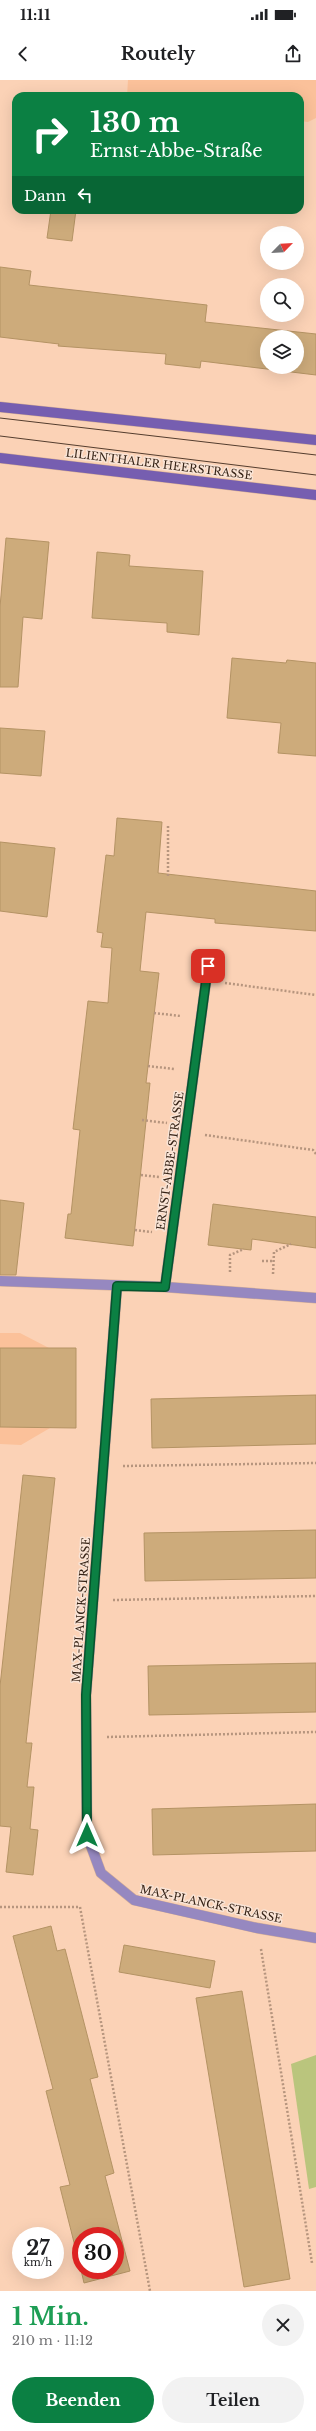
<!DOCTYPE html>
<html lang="de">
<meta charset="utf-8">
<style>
body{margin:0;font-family:"Libre Baskerville",serif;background:#f2f2f2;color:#202124;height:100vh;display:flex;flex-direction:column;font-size:15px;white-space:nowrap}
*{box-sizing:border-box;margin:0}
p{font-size:13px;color:#757577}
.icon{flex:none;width:22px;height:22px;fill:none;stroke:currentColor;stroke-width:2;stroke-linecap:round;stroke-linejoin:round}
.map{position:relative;height:2211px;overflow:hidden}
.details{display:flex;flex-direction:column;background:#fff;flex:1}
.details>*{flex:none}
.top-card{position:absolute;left:12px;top:12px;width:292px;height:122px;border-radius:12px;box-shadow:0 4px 16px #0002;background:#0b8043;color:#fff;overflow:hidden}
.needle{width:26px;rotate:66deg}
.controls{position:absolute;left:260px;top:146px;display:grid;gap:8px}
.controls a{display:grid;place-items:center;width:44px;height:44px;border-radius:50%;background:#fff;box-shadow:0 4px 16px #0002;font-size:20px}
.speed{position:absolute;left:12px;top:2147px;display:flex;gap:8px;font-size:20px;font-weight:700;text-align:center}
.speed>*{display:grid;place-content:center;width:52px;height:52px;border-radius:50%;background:#fff;box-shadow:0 4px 16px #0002;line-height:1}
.speed small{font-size:10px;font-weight:400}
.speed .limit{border:6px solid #d22;background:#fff;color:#111}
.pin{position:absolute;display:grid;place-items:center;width:34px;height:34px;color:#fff;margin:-17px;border-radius:8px;box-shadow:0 2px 6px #0006}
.me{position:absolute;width:44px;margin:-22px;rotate:0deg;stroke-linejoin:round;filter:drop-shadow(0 0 3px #0008)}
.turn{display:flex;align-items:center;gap:14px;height:84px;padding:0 12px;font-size:18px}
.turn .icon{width:52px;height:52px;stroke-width:2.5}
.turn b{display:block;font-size:28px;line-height:34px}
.then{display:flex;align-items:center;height:38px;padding:0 12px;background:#0003;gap:8px;font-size:15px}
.round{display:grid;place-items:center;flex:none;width:42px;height:42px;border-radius:21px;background:#f2f2f2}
.summary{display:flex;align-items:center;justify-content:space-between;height:68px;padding:0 12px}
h1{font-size:24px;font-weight:700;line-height:30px;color:#1e9e55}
.primary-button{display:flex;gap:8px;margin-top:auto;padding:8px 12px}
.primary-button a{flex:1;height:46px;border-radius:24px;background:#0b8043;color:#fff;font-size:16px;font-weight:700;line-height:46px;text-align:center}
.primary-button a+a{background:#f2f2f2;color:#202124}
.status{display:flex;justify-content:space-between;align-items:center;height:28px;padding:0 20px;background:#fff;direction:ltr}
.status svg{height:11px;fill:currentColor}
header{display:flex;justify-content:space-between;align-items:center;height:52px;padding:0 12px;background:#fff;font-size:18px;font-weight:700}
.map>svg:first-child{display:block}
.built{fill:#fbc19a}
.green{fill:#bac57d}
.building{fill:#cdab7b;stroke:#b49364;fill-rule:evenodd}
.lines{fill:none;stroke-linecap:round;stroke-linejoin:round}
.minor-casing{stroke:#d4af96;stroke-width:11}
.secondary-casing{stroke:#d4af96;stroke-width:11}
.path{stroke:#b6957e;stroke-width:2.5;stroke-dasharray:2 2;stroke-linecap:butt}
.minor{stroke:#9688c0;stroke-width:10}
.secondary{stroke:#765eb0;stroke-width:10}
.tram{stroke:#543d2e;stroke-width:1}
.route-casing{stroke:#07532c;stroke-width:10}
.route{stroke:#0b8043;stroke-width:7}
.labels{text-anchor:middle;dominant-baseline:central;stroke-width:3;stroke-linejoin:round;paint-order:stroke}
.street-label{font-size:11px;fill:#362316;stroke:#f9e4d6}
</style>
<div class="status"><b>11:11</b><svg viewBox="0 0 49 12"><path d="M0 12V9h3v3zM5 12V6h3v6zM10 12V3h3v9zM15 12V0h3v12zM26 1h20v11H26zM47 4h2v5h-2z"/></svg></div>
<header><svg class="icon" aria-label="back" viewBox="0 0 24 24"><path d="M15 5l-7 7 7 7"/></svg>Routely<svg class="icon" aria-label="share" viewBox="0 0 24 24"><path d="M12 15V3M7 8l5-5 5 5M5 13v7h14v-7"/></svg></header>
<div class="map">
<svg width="316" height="2211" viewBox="0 0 316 2211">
<rect width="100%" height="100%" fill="#fbd2b6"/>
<path class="built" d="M128 0H316V38L308 42 300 41V16H127Z
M0 1253H20L49 1268H76V1348H50L21 1365 0 1364Z"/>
<path class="green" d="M316 1975V2107L309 2109 291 1984Z"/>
<path class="building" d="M51 130H76L72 161 47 158Z
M0 187 31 191 29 205 207 225 205 242 316 254V295L201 281 200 288 165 284 166 274 58 266 59 264 0 257ZM267 257H297V287H267Z
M6 458 49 462 42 539 23 537 18 607H0V527Z
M97 472 130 475 129 486 203 491 199 555 167 552V543L92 538Z
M232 578 286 583 287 580 316 583V676L278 673 281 643 227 638Z
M0 648 45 651 41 696 0 693Z
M117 738 162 742 158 793 316 811V851L215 843V839L146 832 140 891 159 893 146 1003H150L133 1166 65 1158 68 1134H71L80 1050 73 1049 88 921 108 923 112 868 101 867 103 853 97 852 106 775 114 776Z
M0 762 55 768 47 837 0 831Z
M0 1120 24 1123 16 1195H0Z
M213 1124 316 1137V1168L252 1159 251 1170 208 1165Z
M0 1268H76V1348L0 1347Z
M316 1315V1364L152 1368 151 1319Z
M23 1395 55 1398 26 1663H32L27 1707H34L30 1749 38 1750 33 1795 6 1792 11 1747 0 1746V1606Z
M316 1450V1498L145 1501 144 1453Z
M316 1583V1632L149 1635 148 1586Z
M316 1724V1771L153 1775 152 1729Z
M51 1846 57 1871 65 1869 98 1997 90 1999 114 2093 105 2096 130 2191 84 2203 81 2190H115V2156H81V2190L60 2107 70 2105 46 2011 53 2009 13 1856Z
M124 1865 215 1881 210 1908 119 1892Z
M242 1911 290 2199 244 2207 196 1918Z"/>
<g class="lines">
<g class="minor-casing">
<path id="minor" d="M0 1201 165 1207 316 1218
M117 1206 86 1615 87 1755 101 1793 134 1820 257 1848 316 1858
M165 1207 208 886"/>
</g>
<g class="secondary-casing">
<path id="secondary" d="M0 327 316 360
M0 378 316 415"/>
</g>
<path class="path" d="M168 746V797
M225 903 316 915
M154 933 181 936
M148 986 174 989
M142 1040 167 1043
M205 1055 313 1070 316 1074
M141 1095 159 1097
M135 1150 152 1152
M262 1181H274
M230 1192V1175L244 1169
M273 1194 274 1172 291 1164
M123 1386 316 1383
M113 1520 316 1516
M107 1657 316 1652
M0 1827H80L150 2211
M261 1869 312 2183"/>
<use href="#minor" class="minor"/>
<use href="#secondary" class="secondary"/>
<path class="tram" d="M0 338 316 375
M0 356 316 395"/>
</g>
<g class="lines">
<g class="route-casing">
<path id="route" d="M87 1755 86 1615 117 1206 165 1207 208 886"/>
</g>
<use href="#route" class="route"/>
</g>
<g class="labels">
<g class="street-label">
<text transform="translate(159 384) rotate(7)">LILIENTHALER HEERSTRASSE</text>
<text transform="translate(170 1081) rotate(-82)">ERNST-ABBE-STRASSE</text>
<text transform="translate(81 1530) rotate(-86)">MAX-PLANCK-STRASSE</text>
<text transform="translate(211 1824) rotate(12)">MAX-PLANCK-STRASSE</text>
</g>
</g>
</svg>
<div class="controls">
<a><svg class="needle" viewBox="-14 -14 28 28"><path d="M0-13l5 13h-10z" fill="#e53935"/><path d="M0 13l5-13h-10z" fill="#757577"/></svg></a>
<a><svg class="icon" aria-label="search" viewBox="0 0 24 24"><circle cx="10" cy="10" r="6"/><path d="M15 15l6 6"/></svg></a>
<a><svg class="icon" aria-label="layers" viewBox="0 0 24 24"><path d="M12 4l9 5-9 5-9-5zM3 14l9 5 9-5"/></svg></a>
</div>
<div class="speed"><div>27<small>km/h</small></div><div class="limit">30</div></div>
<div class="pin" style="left:208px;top:886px;background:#d93025"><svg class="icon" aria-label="arrive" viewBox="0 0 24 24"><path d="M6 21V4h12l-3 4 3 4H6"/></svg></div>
<svg class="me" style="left:87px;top:1755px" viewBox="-20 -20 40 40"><path d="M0-17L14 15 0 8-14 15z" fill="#0b8043" stroke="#fff" stroke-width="4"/></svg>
<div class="top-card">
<div class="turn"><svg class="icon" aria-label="right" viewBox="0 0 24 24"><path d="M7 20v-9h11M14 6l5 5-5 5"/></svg><div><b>130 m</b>Ernst-Abbe-Straße</div></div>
<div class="then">Dann<svg class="icon" aria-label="left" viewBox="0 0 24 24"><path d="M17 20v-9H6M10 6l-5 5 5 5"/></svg></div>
</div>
</div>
<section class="details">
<div class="summary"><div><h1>1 Min.</h1><p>210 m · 11:12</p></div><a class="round"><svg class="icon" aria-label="close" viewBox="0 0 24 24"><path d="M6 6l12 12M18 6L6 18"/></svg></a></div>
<div class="primary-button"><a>Beenden</a><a>Teilen</a></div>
</section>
